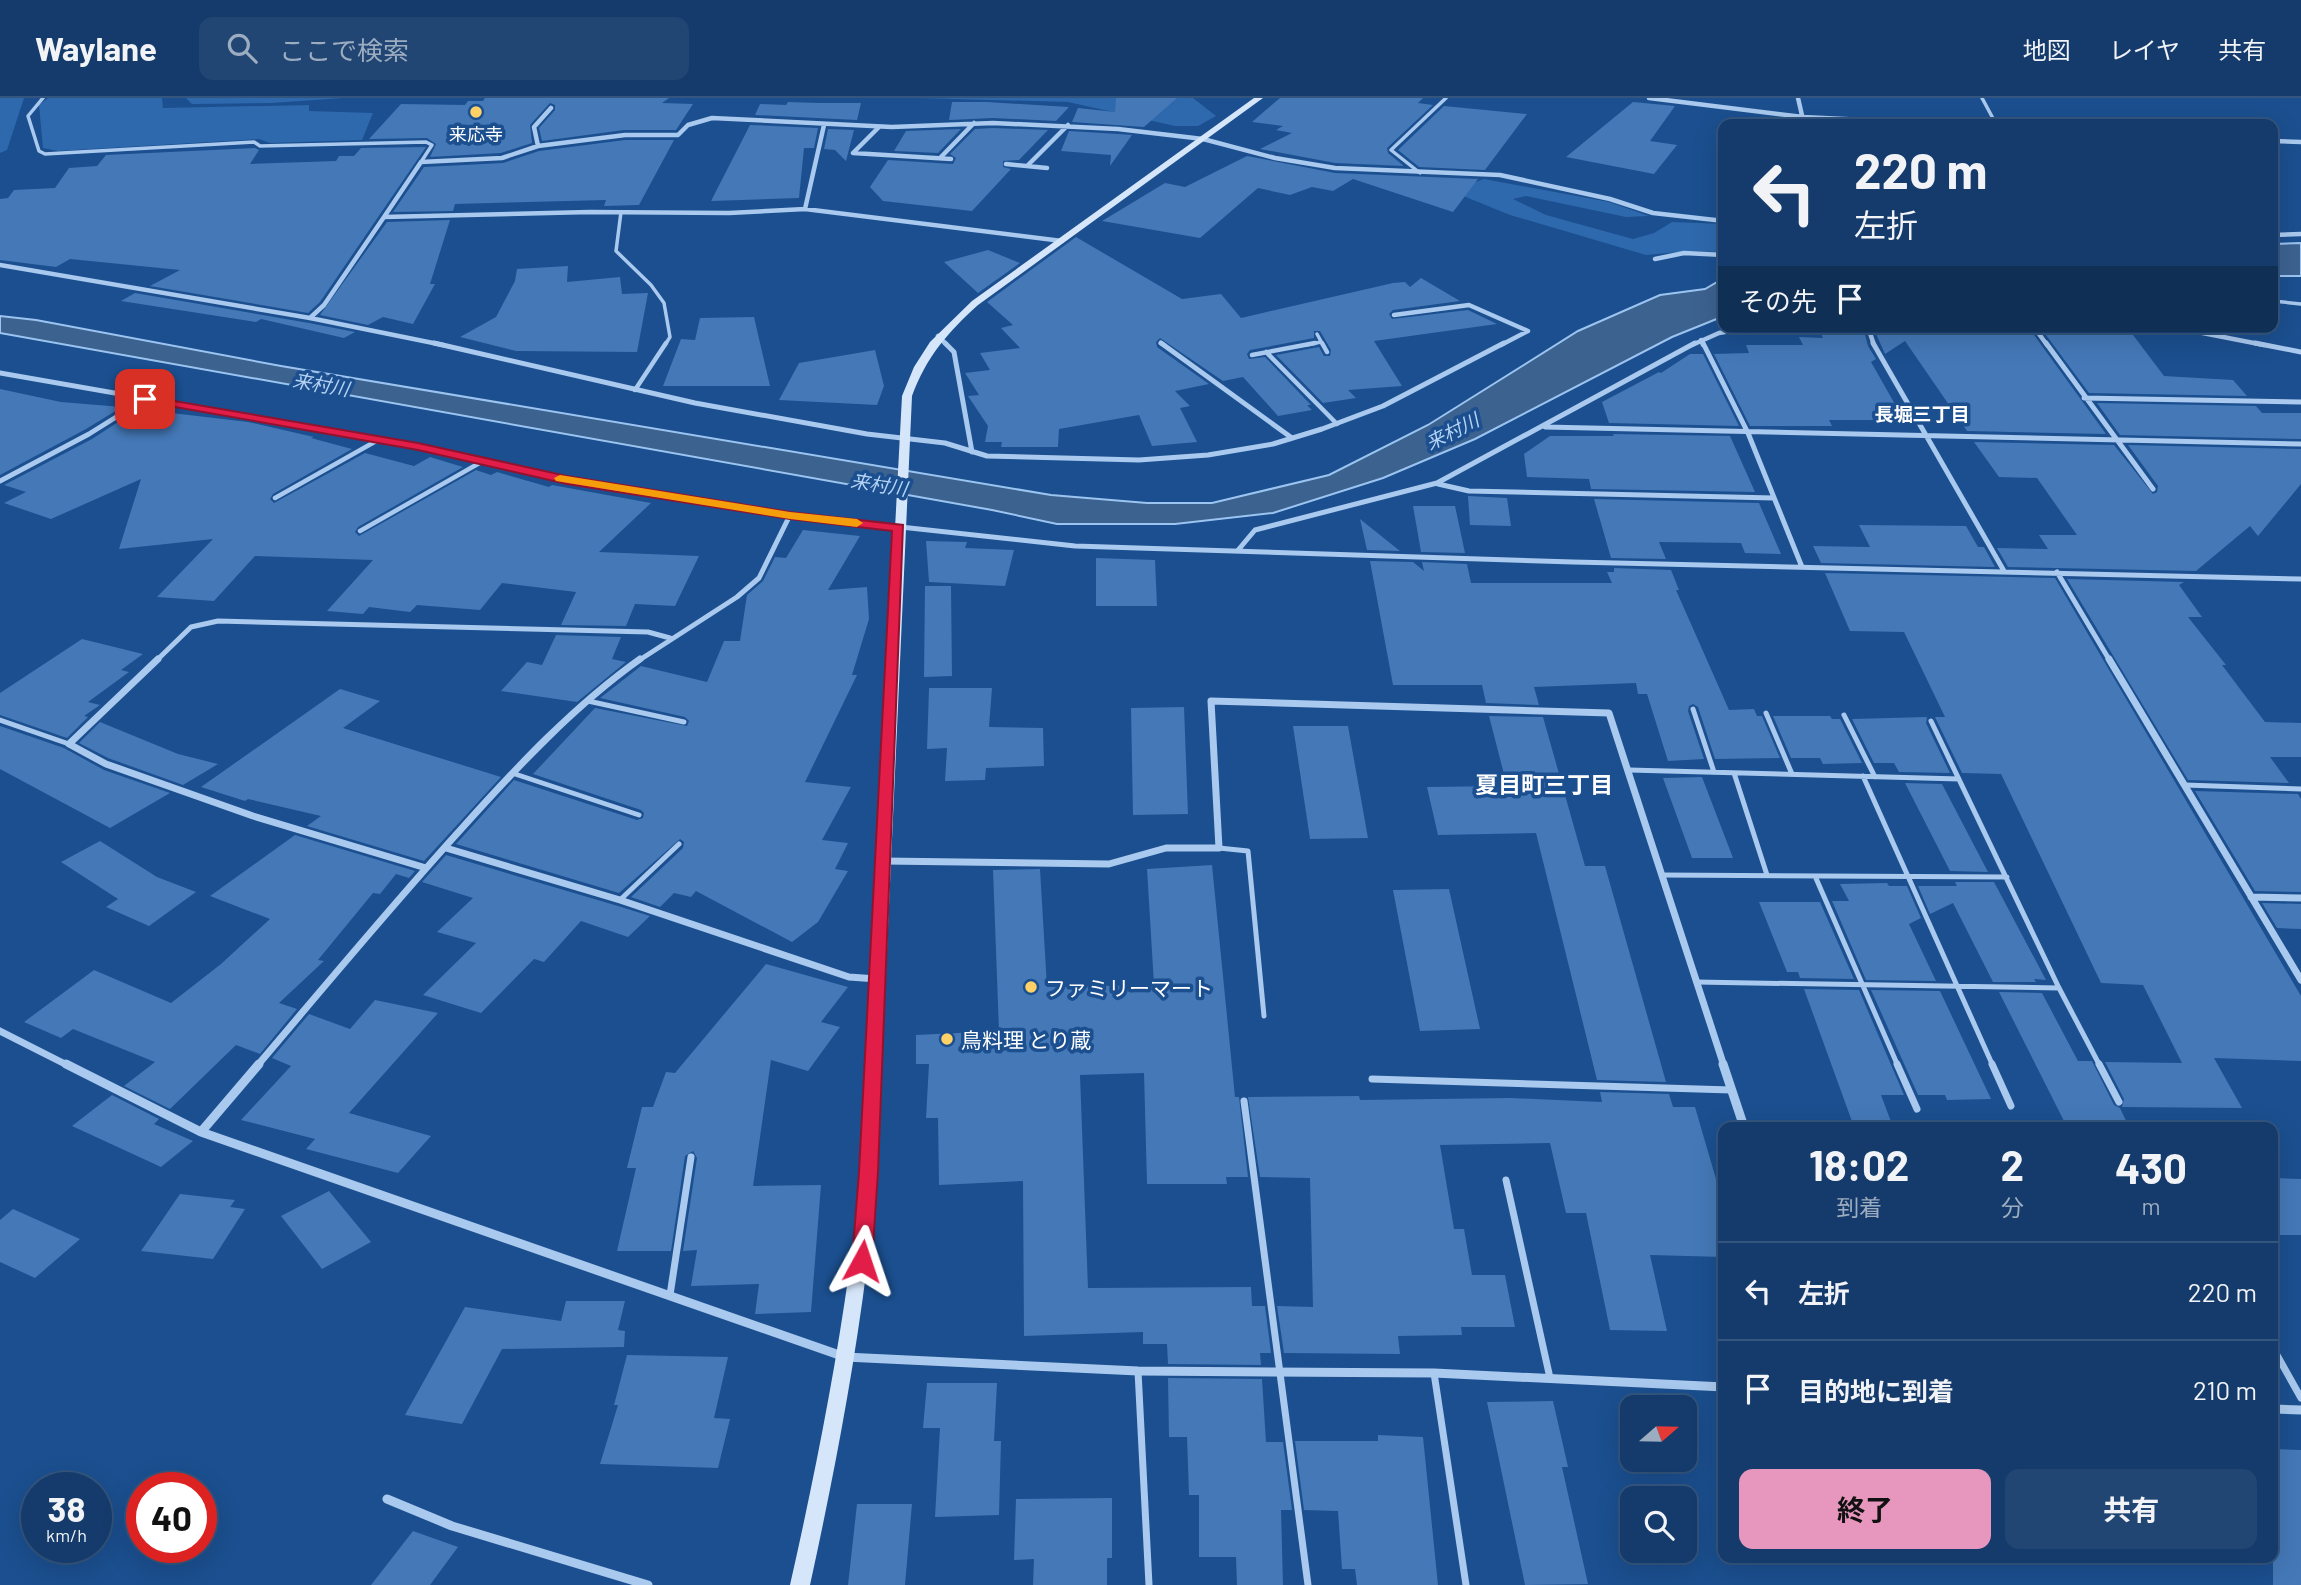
<!DOCTYPE html>
<html lang="ja">
<meta charset="utf-8">
<style>
body{margin:0;font-family:Barlow,"Noto Sans JP",sans-serif;background:#214673;color:#f1f3f6;height:100vh;display:flex;flex-direction:column;font-size:26px;white-space:nowrap}
*{box-sizing:border-box;margin:0}
p{font-size:23px;color:#9dadc1}
.icon{flex:none;width:38px;height:38px;fill:none;stroke:currentColor;stroke-width:2;stroke-linecap:round;stroke-linejoin:round}
.map{position:relative;flex:1;overflow:hidden}
.drawer{position:absolute;left:1718px;top:1024px;width:560px;height:441px;display:flex;flex-direction:column;background:#143b6b;border-radius:14px;box-shadow:0 7px 28px #0002,0 0 0 2px #33557e}
.drawer>*{flex:none}
.top-card{position:absolute;left:1718px;top:21px;width:560px;height:214px;border-radius:14px;box-shadow:0 7px 28px #0002,0 0 0 2px #33557e;background:#143b6b;color:#f1f3f6;overflow:hidden}
.needle{width:46px;rotate:70deg}
.fabs{position:absolute;left:1620px;top:1297px;display:grid;gap:14px}
.fabs a{display:grid;place-items:center;width:77px;height:77px;border-radius:14px;background:#143b6b;box-shadow:0 7px 28px #0002,0 0 0 2px #33557e;font-size:35px}
.speed{position:absolute;left:21px;top:1374px;display:flex;gap:14px;font-size:35px;font-weight:700;text-align:center}
.speed>*{display:grid;place-content:center;width:91px;height:91px;border-radius:50%;background:#143b6b;box-shadow:0 7px 28px #0002,0 0 0 2px #33557e;line-height:1}
.speed small{font-size:18px;font-weight:400}
.speed .limit{border:10px solid #d22;background:#fff;color:#111}
.pin{position:absolute;display:grid;place-items:center;width:60px;height:60px;color:#fff;margin:-30px;border-radius:14px;box-shadow:0 4px 10px #0006}
.me{position:absolute;width:77px;margin:-38px;rotate:5deg;stroke-linejoin:round;filter:drop-shadow(0 0 5px #0008)}
.turn{display:flex;align-items:center;gap:24px;height:147px;padding:0 21px;font-size:32px}
.turn .icon{width:91px;height:91px;stroke-width:2.5}
.turn b{display:block;font-size:49px;line-height:60px}
.then{display:flex;align-items:center;height:66px;padding:0 21px;background:#0003;gap:14px;font-size:26px}
.eta{display:flex;justify-content:space-evenly;align-items:center;height:119px;text-align:center}
.eta b{font-size:42px;font-weight:700;line-height:49px}
.primary-button{display:flex;gap:14px;margin-top:auto;padding:14px 21px}
.primary-button a{flex:1;height:80px;border-radius:14px;background:#e797bd;color:#111;font-size:28px;font-weight:700;line-height:80px;text-align:center}
.primary-button a+a{background:#214673;color:#f1f3f6}
ul{padding:0;list-style:none}
li{display:flex;align-items:center;gap:21px;height:98px;padding:0 21px;border-top:2px solid #33557e}
li div{flex:1}
li b{display:block;font-size:26px}
li em{font-style:normal}
header{display:flex;align-items:center;gap:42px;box-sizing:border-box;height:98px;padding:0 35px;background:#143b6b;border-bottom:2px solid #33557e}
header strong{font-size:33px}
nav{display:flex;gap:38px;margin-inline-start:auto;font-size:24px}
.search{width:490px;height:63px;background:#214673;display:flex;align-items:center;gap:18px;box-sizing:border-box;padding:0 24px;border-radius:14px;color:#9dadc1;font-size:26px}
.map>svg:first-child{display:block}
.green{fill:#2e69ad}
.water{fill:#3c6290;stroke:#9cc4f0;stroke-width:2}
.building{fill:#4478b7}
.lines{fill:none;stroke-linecap:round;stroke-linejoin:round}
.lane-far3{stroke:#a9c9ee;stroke-width:3.5}
.lane-far2{stroke:#a9c9ee;stroke-width:4.5}
.lane-far1{stroke:#a9c9ee;stroke-width:5}
.lane{stroke:#a9c9ee;stroke-width:7}
.street-far3{stroke:#a9c9ee;stroke-width:4.5}
.street-far2{stroke:#a9c9ee;stroke-width:5}
.street-far1{stroke:#a9c9ee;stroke-width:7}
.street{stroke:#a9c9ee;stroke-width:9}
.secondary{fill:#d6e6fa;fill-rule:evenodd}
.route{fill:#e11d48;stroke:#92132f;stroke-width:2}
.slow{fill:#f59e0b}
.poi-dot{fill:#ffd166;stroke:#1b4f8f;stroke-width:2.5}
.labels{text-anchor:middle;dominant-baseline:central;stroke-width:7;stroke-linejoin:round;paint-order:stroke}
.far-poi-label{font-size:18px;fill:#fff;stroke:#1b4f8f}
.far-water-label{font-size:19px;font-style:italic;fill:#b5d3f5;stroke:#1b4f8f}
.far-neighbourhood-label{font-size:19px;font-weight:bold;fill:#fff;stroke:#1b4f8f}
.poi-label{font-size:21px;fill:#fff;stroke:#1b4f8f;text-anchor:start}
.neighbourhood-label{font-size:23px;font-weight:bold;fill:#fff;stroke:#1b4f8f}
</style>
<header>
<strong>Waylane</strong>
<div class="search"><svg class="icon" aria-label="search" viewBox="0 0 24 24"><circle cx="10" cy="10" r="6"/><path d="M15 15l6 6"/></svg>ここで検索</div>
<nav><a>地図</a><a>レイヤ</a><a>共有</a></nav>
</header>
<div class="map">
<svg width="2301" height="1487" viewBox="0 0 2301 1487">
<rect width="100%" height="100%" fill="#1b4f8f"/>
<path class="green" d="M0 0H24L7 52 0 55Z
M48 0H162L163 10 309 7V13L373 15 362 42 270 45 259 41 58 53 43 50 39 7Z
M186 0H343L272 5 192 6Z
M918 0H1193L1216 18 1198 28H1175L1068 4Z
M1484 81 1609 104 1649 118 1626 119 1526 98 1513 101 1546 117 1633 141 1654 135 1672 124 1724 126V154L1689 153 1646 157 1510 117 1451 93Z"/>
<path class="water" d="M2301 145V178H2273V146Z
M1724 180V218L1672 239 1475 341 1383 380 1273 415 1175 426H1057L992 412 0 235V218L36 222 281 268 1051 397 1147 405H1212L1329 377 1428 327 1578 233 1660 197 1705 191Z"/>
<path class="building" d="M485 0H669L662 5 693 6 676 32H624L542 43 539 30 555 12V7L550 5 530 27 532 45 501 55 430 59 436 46 427 40 369 41 401 6 465 7 468 3H483Z
M1116 0H1177L1144 29 1072 24 1078 10 1115 14Z
M1280 0H1423L1418 5 1433 7 1387 50 1388 55 1404 68 1335 65 1260 51 1292 35 1276 32 1283 28 1252 24Z
M788 4 818 5H861L857 22 755 17 760 6 786 7Z
M952 4H987L1069 9 1056 23 993 20 949 22Z
M1633 4 1675 8 1650 43 1677 47 1654 76 1566 59Z
M1444 8 1527 16 1485 72 1419 69 1398 52Z
M750 27 818 30 814 50H804L799 100 711 103Z
M993 30 1048 32 1019 62 1003 63V69L1011 71 972 113 883 103 870 89 888 62 953 66 956 60 950 56 975 31Z
M828 31 854 32 846 63 835 52 824 51Z
M961 31 938 55 894 53 906 33Z
M1069 33 1118 36 1132 37 1110 68 1111 57 1061 53Z
M625 42H674L639 107 604 108 606 102 528 104 455 106 453 113 393 114 424 69 503 65 539 53Z
M426 49 320 204 308 215 150 188 180 172 70 161 56 169 0 162V101L8 100 14 92 55 90 69 70 97 68 106 57 255 50 259 52 250 66 336 63 339 58H354L361 50Z
M1247 58 1335 75 1478 81 1453 114 1353 81 1333 93 1312 89 1290 97 1258 90 1200 140 1102 123 1165 85 1185 89Z
M450 122 430 186H435L413 226 383 219 368 227 320 217 387 124Z
M1076 139 1182 201 1221 196 1241 220 1393 185 1405 184 1410 189 1421 180 1460 203 1393 212 1389 216 1392 221 1468 212 1497 226 1374 243 1402 288 1348 292 1356 300 1323 305 1276 257 1319 249 1324 258H1330L1331 252 1320 233H1314V240L1250 252 1247 256 1249 261 1265 259 1311 307H1307L1312 312 1278 318 1243 279 1223 283 1160 240 1156 244 1157 249 1209 286 1175 293 1190 308 1180 310 1197 344 1152 348 1139 317 1059 331 1058 349H1001L1002 344H985L988 328 968 298 979 297 965 275 990 272 980 255 1020 250 1001 230 1013 227 987 204Z
M988 152 1020 165 978 195 944 164Z
M568 168 567 184 620 179 622 196 648 195 637 254 516 253 460 239 496 219 515 183 517 171Z
M135 195 309 225 355 234 344 240 261 221 256 224 121 203Z
M754 219 770 288H663L681 241 695 242 700 220Z
M1818 229H1863L1868 248 1876 261 1871 264 1904 322H1829L1832 328H1750L1714 256 1749 255 1746 247H1803L1799 239 1823 240Z
M1873 229 2031 233 2106 336 1967 333 1905 243 1885 256Z
M2090 229H2127L2164 278 2233 282 2247 298 2089 295 2043 233 2094 234Z
M875 252 884 288 877 307 779 302 799 265Z
M1690 256H1703L1739 328 1609 325 1602 304 1659 274 1661 275Z
M0 291 61 304 122 309 86 331 0 377Z
M2097 305 2256 308 2262 315H2301V341L2120 337Z
M138 311 248 324 314 339 311 340 352 351 273 396 270 401 274 405 365 355 414 368 430 359 463 369 358 429 355 434 359 438 476 372 491 377 497 374 549 389 552 387 651 405 599 454 699 458 675 508 635 506 626 528 561 527 576 494 502 485 480 512 417 507 410 514 369 509 363 516 327 513 373 462 255 458 214 503 157 499 213 441 119 451 141 381 51 421 4 405 26 394 4 387 92 341Z
M1613 336 1730 338 1755 394 1591 391 1589 381 1527 379 1524 356 1550 338H1614Z
M1974 344 2114 347 2153 396 2157 394 2158 388 2128 347 2301 351V386L2258 438 2250 428 2196 473 2008 469 1997 450 2048 451 2039 437H2077L2037 380 1999 379Z
M1468 398 1507 400 1511 428 1470 427Z
M1594 401 1759 405 1781 456 1745 455 1741 445 1659 444 1666 461 1611 460Z
M1413 408H1455L1465 455 1421 454Z
M1360 421 1400 453 1367 452Z
M1859 427 1966 428 1978 449H1984L1995 469 1821 465 1813 448 1870 449Z
M803 432 860 438 828 492 867 489 869 521 852 577H857L805 684 851 689 822 742 848 745 835 771 848 773 818 824 792 844 696 793 691 799 674 795 660 809 631 799 683 750 684 744 680 741 619 795 456 746 514 682 637 722 643 720 644 715 641 712 533 676 595 610 687 628 689 623 685 619 600 600 641 568 707 584 724 543H740L747 497 763 483 775 459 786 460Z
M926 443 967 444 965 450 1014 452 1005 488 929 484Z
M1096 460 1155 462 1157 508H1096Z
M1370 463 1413 464 1424 473 1422 464 1467 466 1471 485H1612L1607 474H1614V470L1671 472 1679 492H1676L1729 612 1754 611 1757 618H1762L1780 660 1715 661 1698 609 1693 606 1689 608 1688 613 1704 661 1668 663 1647 596H1638L1636 585 1534 589 1539 607 1486 605 1482 587H1393Z
M1825 475 2055 480 2301 898V963L2214 960 2242 1010 2122 1009 2124 1001 2105 964 2182 965 2143 887 2101 885 2001 676 1962 675 1935 619H1945L1904 534 1850 533Z
M2067 481 2184 484 2179 487 2202 519H2188L2226 567H2222L2265 624 2301 625V659H2270L2289 685 2188 682Z
M925 488H951L952 578 924 579Z
M556 537 621 539 612 561 626 564 577 604 501 593 527 564 542 567Z
M82 541 143 556 121 572 129 574 88 604 100 607 84 618 88 619 67 640 0 617V595Z
M929 590H992L989 629 1043 630 1044 668 986 670 985 682 945 683 947 650 927 651Z
M340 591 380 603 343 630 501 679 424 763 307 728 321 718 248 701 245 703 201 689Z
M1184 609 1188 716 1133 717 1131 610Z
M1489 618 1543 619 1585 768H1605L1666 984 1597 982 1536 735 1438 737 1427 689 1507 688Z
M1773 618H1830L1832 621H1840L1862 665 1823 666 1820 660H1791Z
M1927 619 1926 625 1950 675 1899 674 1894 665H1874L1852 621Z
M100 624 178 656 218 666 183 687 108 660 79 645Z
M0 628 64 650 104 672 170 695 110 730 0 671Z
M1293 628H1348L1368 740 1310 741Z
M1702 679 1733 760H1692L1663 680Z
M1905 685 1942 686 1988 774 1950 773Z
M2195 693 2298 696 2301 701V794L2255 793Z
M295 737 415 773 409 780 396 776 380 796 373 795 318 862 324 863 279 905 297 911 260 956 236 947 170 1011 124 988 155 964 73 931 61 940 24 924 94 872 171 905 221 866 270 821 210 798Z
M100 743 157 779 196 794 149 828 106 809 118 801 61 764Z
M446 757 618 808 650 818 628 839 581 823 544 864 534 861 481 915 423 897 476 845 437 834 473 800 422 784Z
M1212 767 1235 999H1239L1248 1079H1226L1227 1086H1147L1144 975 1080 977 1088 1190 1251 1189 1252 1208H1265L1271 1255H1260L1261 1267 1168 1266 1167 1246H1143V1234L1024 1238 1023 1083 939 1087 938 1020H926L929 966H916V937L999 933 993 772 1040 771 1047 889 1154 887 1147 771Z
M1955 784H1994L2046 882 2034 881 2036 884H1993L1953 805 1930 816 1918 788H1957Z
M1887 785 1889 788H1907L1921 820 1909 826 1936 883 1866 882 1832 803H1849L1840 786Z
M1449 791 1480 931 1420 933 1393 792Z
M1759 804H1820L1854 881 1800 880 1798 874H1787Z
M2262 805 2301 806V831L2277 830Z
M766 866 848 889 821 924 840 929 808 973 771 962 753 1088 821 1087 811 1214 755 1216 759 1186 691 1188 697 1152 683 1153 697 1060 693 1053 685 1058 671 1153H617L636 1070H627L642 1009H653L666 974 675 975Z
M1804 891 1859 892 1904 997H1881L1893 1029H1854Z
M1871 892 1940 893 1991 1001 1947 1002 1945 997H1918Z
M1999 894 2042 895 2078 963H2092L2114 1007 2120 1010 2129 1029H2067Z
M375 902 438 915 349 1015 431 1038 398 1075 306 1051 315 1041 241 1022 291 968 272 960 309 916 350 931Z
M1600 994 1669 996 1673 1009H1695L1716 1081H1724V1159L1650 1157 1667 1233 1610 1232 1586 1115H1566L1550 1045 1440 1047 1454 1131H1464L1472 1177H1505L1515 1229H1461L1462 1237 1398 1238 1400 1256 1284 1255 1277 1208 1313 1209 1310 1080 1260 1079 1248 999 1359 998 1360 1002 1511 1000 1602 1004Z
M112 997 159 1021 154 1026 193 1043 161 1069 72 1028Z
M2273 1080 2301 1081V1137H2273Z
M329 1093 371 1144 322 1171 281 1118Z
M180 1096 235 1102 230 1109 245 1111 213 1161 141 1153Z
M13 1111 80 1141 35 1180 0 1164V1122Z
M566 1203H625L618 1232 625 1233 624 1249 502 1251 462 1326 405 1317 465 1209 561 1223Z
M627 1257 728 1259 714 1320 730 1321 718 1370 600 1366 618 1307H614Z
M1168 1280 1262 1281 1266 1344H1283L1292 1412H1281L1283 1487H1237L1236 1459H1199V1397H1189L1187 1339H1169Z
M927 1285H997L994 1343H1001L999 1417 935 1419 940 1330H923Z
M1553 1303 1568 1369H1562L1588 1486 1525 1487 1487 1304Z
M1378 1337 1423 1339 1438 1487H1357L1355 1471H1342L1338 1413 1304 1412 1295 1343H1378Z
M2273 1351 2301 1352V1487H2273Z
M1112 1400V1460H1107V1487H1033L1034 1461 1014 1462 1016 1401Z
M857 1406H912L905 1487H848Z
M413 1433 458 1449 430 1487H371Z"/>
<g class="lines">
<path class="lane-far3" d="M43 0 28 18 39 53 45 56 254 44 260 48 426 44 432 47 421 64
M1982 0 1996 26
M1420 75 1391 52 1446 0
M621 114 616 153 651 187 664 205 670 239 665 247
M2273 203 2301 206
M1317 236 1323 247
M1306 247 1321 244"/>
<path class="lane-far2" d="M1322 245 1327 254
M1266 254 1337 326
M1252 257 1315 245
M635 292 666 245
M275 400 378 342
M360 433 483 363"/>
<path class="lane-far1" d="M588 603 684 624
M1693 611 1714 674
M1766 615 1792 676
M1844 617 1875 679
M0 622 69 646
M1931 623 2059 890 2100 968
M1629 672 1959 681
M512 675 639 717
M1734 675 1767 777
M1863 678 1993 968
M2185 687 2301 691
M1219 750 1248 753 1264 918
M1662 777 2007 779
M1815 778 1898 968
M620 802 679 746
M1696 884 2059 890"/>
<path class="lane" d="M1897 966 1917 1011
M1992 966 2011 1008
M2099 966 2119 1004
M1372 981 1731 992
M1244 1003 1308 1487
M1506 1082 1550 1280
M670 1197 691 1059
M2273 1250 2301 1300
M1138 1273 1149 1487
M1434 1275 1466 1487"/>
<path class="street-far3" d="M1649 0 1803 19 1948 26
M1798 0 1804 26
M879 29 853 55 951 61
M2273 43 2301 44
M538 48 534 29 551 10
M940 60 974 25
M1006 66 1047 70
M1028 67 1068 27
M805 111 824 27
M384 119 421 64 502 60 538 48 625 37H678L688 27 712 20 892 29 993 25 1118 31 1203 41 1275 60 1335 70 1500 77 1610 101 1653 115 1724 123
M2273 137 2301 136
M1655 161 1684 155 1724 157
M0 167 310 220 443 247
M1394 217 1469 207 1528 233 1501 247
M310 220 324 207 384 119 590 114 729 115 805 111 1062 143
M1868 229 1874 247
M2034 229 2047 247
M2172 229 2264 247
M938 238 947 247
M1701 242 1703 247
M1161 245 1164 247
M1692 247 1719 235 1753 229"/>
<path class="street-far2" d="M434 245 695 305 867 336 945 345 987 358 1139 362 1208 357 1273 346 1322 331 1383 308 1504 245
M945 245 954 254 972 354
M1161 245 1292 340
M1703 245 1748 335 1802 469
M1873 245 2004 473
M2046 245 2153 391
M2255 245 2301 254
M0 275 418 348 567 382 790 417 1075 448 1573 464 2301 481
M2084 300 2301 304
M1545 329 2301 346
M0 383 89 336 145 301
M1438 386 1469 393 1774 400
M1239 451 1255 432 1437 385 1695 245
M2057 474 2110 563
M156 563 191 529 218 523 648 534 670 540
M638 563 737 499 759 480 790 417"/>
<path class="street-far1" d="M158 561 69 646 106 666 253 718 426 770
M2109 561 2301 882
M446 750 620 802 849 879 877 881
M884 763 1109 766 1166 750H1219L1211 603 1609 615 1724 968
M2251 799 2301 800
M0 933 69 968
M257 968C325 888 392 807 463 729 517 669 574 608 640 561"/>
<path class="street" d="M66 966 201 1034 845 1259 1138 1273 1434 1275 1724 1289
M1723 966 1744 1029
M201 1034 259 966
M2273 1311 2301 1312
M387 1401 452 1428 648 1487"/>
<path class="secondary" d="M1254 0H1263L978 207C948 234 926 259 912 298L877 1074C865 1214 840 1350 810 1487H790C821 1350 847 1214 861 1074L902 298 914 269 930 244 972 203Z"/>
</g>
<path class="route" d="M145 298 418 345 567 378 790 414 903 427 878 1074 872 1163 869 1168 862 1170 855 1168 852 1163 859 1074 892 433 790 421 567 386 418 352 141 303 139 301Z"/>
<path class="slow" d="M560 377 790 414 857 421 863 425 857 429 790 421 556 383 554 380Z"/>
<g class="poi-dot">
<circle cx="476" cy="14" r="7"/>
<circle cx="1031" cy="889" r="7"/>
<circle cx="947" cy="941" r="7"/>
</g>
<g class="labels">
<g class="far-poi-label">
<text x="476" y="36">来応寺</text>
</g>
<g class="far-water-label">
<text transform="translate(321 286) rotate(10)">来村川</text>
<text transform="translate(1452 333) rotate(-27)">来村川</text>
<text transform="translate(879 386) rotate(9)">来村川</text>
</g>
<g class="far-neighbourhood-label">
<text x="1922" y="315">長堀三丁目</text>
</g>
<g class="poi-label">
<text x="1045" y="889">ファミリーマート</text>
<text x="961" y="941">鳥料理 とり蔵</text>
</g>
<g class="neighbourhood-label">
<text x="1544" y="686">夏目町三丁目</text>
</g>
</g>
</svg>
<div class="fabs">
<a><svg class="needle" viewBox="-14 -14 28 28"><path d="M0-13l5 13h-10z" fill="#e53935"/><path d="M0 13l5-13h-10z" fill="#9dadc1"/></svg></a>
<a><svg class="icon" aria-label="search" viewBox="0 0 24 24"><circle cx="10" cy="10" r="6"/><path d="M15 15l6 6"/></svg></a>
</div>
<div class="speed"><div>38<small>km/h</small></div><div class="limit">40</div></div>
<div class="pin" style="left:145px;top:301px;background:#d93025"><svg class="icon" aria-label="arrive" viewBox="0 0 24 24"><path d="M6 21V4h12l-3 4 3 4H6"/></svg></div>
<svg class="me" style="left:862px;top:1163px" viewBox="-20 -20 40 40"><path d="M0-17L14 15 0 8-14 15z" fill="#e11d48" stroke="#fff" stroke-width="4"/></svg>
<div class="top-card">
<div class="turn"><svg class="icon" aria-label="left" viewBox="0 0 24 24"><path d="M17 20v-9H6M10 6l-5 5 5 5"/></svg><div><b>220 m</b>左折</div></div>
<div class="then">その先<svg class="icon" aria-label="arrive" viewBox="0 0 24 24"><path d="M6 21V4h12l-3 4 3 4H6"/></svg></div>
</div>
<section class="drawer">
<div class="eta">
<div><b>18:02</b><p>到着</p></div>
<div><b>2</b><p>分</p></div>
<div><b>430</b><p>m</p></div>
</div>
<ul>
<li><svg class="icon" aria-label="left" viewBox="0 0 24 24"><path d="M17 20v-9H6M10 6l-5 5 5 5"/></svg><div><b>左折</b></div><em>220 m</em></li>
<li><svg class="icon" aria-label="arrive" viewBox="0 0 24 24"><path d="M6 21V4h12l-3 4 3 4H6"/></svg><div><b>目的地に到着</b></div><em>210 m</em></li>
</ul>
<div class="primary-button"><a>終了</a><a>共有</a></div>
</section>
</div>
